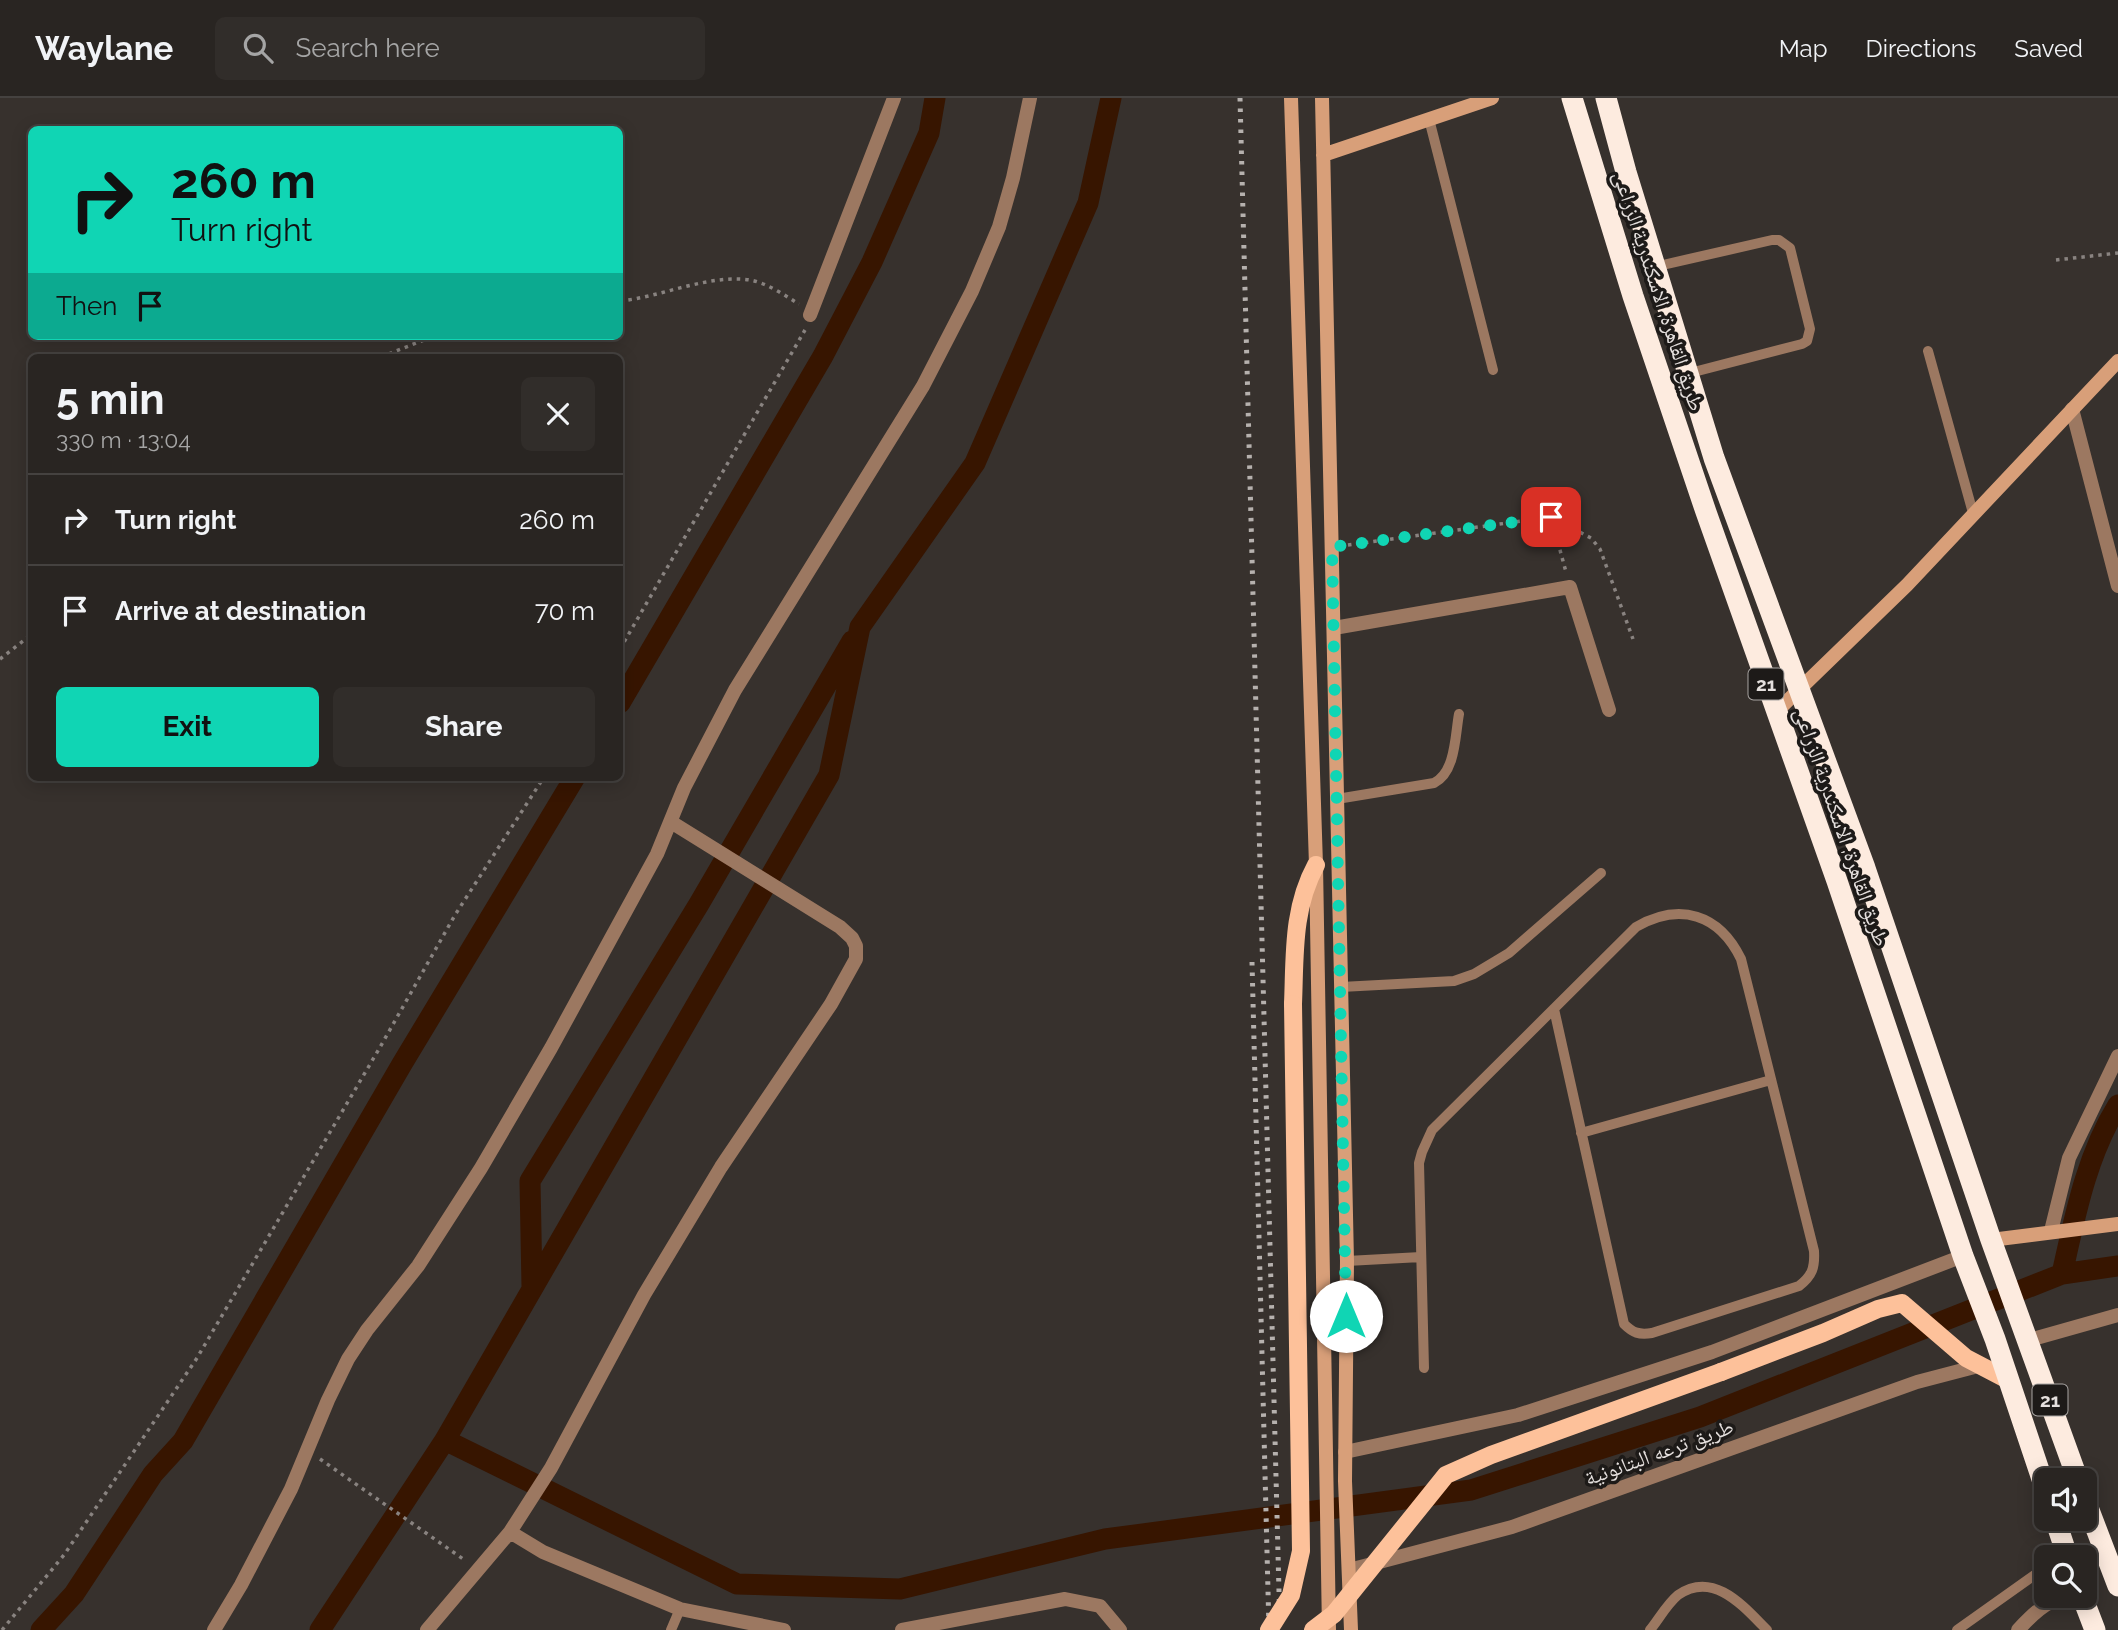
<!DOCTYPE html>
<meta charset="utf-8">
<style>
body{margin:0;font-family:Raleway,"Noto Naskh Arabic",sans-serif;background:#312d2a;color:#f1f3f6;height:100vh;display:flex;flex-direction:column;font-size:26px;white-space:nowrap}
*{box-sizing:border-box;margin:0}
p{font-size:23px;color:#a5a5a5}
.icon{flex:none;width:38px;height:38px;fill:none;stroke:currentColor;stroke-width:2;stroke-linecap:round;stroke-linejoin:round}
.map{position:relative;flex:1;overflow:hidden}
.panel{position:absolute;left:28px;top:256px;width:595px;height:427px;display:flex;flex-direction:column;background:#292522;border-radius:10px;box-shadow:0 4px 18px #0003,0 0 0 2px #454240}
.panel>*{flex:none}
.hud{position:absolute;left:28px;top:28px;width:595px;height:214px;border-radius:10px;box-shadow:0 4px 18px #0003,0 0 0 2px #454240;background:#10d5b4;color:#111;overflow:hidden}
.buttons{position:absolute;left:2034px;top:1370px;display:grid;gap:14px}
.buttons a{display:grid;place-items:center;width:63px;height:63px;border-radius:10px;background:#292522;box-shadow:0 4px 18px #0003,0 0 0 2px #454240;font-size:35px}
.pin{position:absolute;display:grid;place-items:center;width:60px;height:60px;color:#fff;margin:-30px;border-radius:14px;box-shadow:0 4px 10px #0006}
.me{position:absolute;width:77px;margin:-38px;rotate:0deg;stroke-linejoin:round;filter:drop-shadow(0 0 5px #0008)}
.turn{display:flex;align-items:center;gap:24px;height:147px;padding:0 28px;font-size:32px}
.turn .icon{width:91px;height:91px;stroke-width:2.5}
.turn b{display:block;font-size:49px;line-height:60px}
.then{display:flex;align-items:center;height:66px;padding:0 28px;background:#0003;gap:14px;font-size:26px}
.round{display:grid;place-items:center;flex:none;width:74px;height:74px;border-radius:10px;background:#312d2a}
.summary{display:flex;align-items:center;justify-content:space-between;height:119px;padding:0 28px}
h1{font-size:42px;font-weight:700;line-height:52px}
.button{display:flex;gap:14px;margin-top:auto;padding:14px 28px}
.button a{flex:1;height:80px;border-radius:10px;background:#10d5b4;color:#111;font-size:28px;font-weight:700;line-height:80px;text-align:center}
.button a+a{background:#312d2a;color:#f1f3f6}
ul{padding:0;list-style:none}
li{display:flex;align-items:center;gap:21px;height:91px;padding:0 28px;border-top:2px solid #454240}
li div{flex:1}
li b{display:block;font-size:26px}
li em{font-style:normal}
header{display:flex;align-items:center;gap:42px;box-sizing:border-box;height:98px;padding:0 35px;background:#292522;border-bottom:2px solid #454240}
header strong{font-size:33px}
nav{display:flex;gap:38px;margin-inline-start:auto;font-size:24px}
.search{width:490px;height:63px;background:#312d2a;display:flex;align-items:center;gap:18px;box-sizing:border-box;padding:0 24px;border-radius:10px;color:#a5a5a5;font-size:26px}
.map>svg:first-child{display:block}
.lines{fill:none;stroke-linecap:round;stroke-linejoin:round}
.canal{stroke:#371500;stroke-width:21}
.path{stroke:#898380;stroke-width:3.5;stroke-dasharray:3.5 5;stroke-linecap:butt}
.lane{stroke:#9c7861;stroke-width:10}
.street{stroke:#9c7861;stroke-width:14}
.secondary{stroke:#d89f79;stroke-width:14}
.primary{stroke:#fdc19a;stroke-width:18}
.highway{stroke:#fdebdf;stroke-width:21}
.rail{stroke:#b6b1ae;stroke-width:5;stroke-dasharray:3.5 7;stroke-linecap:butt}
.primary-bridge{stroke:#fdc19a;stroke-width:18}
.route{stroke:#10d5b4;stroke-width:12;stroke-dasharray:0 21.6}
.labels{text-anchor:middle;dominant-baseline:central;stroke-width:7;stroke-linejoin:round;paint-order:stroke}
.shield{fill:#1d1a18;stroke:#a9a5a3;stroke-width:2}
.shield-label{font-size:19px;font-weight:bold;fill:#e5e0de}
.street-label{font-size:21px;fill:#e5e0de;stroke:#1d1a18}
</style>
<header>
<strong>Waylane</strong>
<div class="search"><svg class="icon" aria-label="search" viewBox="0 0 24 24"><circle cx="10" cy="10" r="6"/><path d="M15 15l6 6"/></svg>Search here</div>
<nav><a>Map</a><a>Directions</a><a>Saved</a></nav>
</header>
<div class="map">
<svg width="2118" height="1532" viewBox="0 0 2118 1532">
<rect width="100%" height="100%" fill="#37312d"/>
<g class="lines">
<path class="canal" d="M620 605 823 258 872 164 929 35 935 0
M2062 1176C2075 1118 2086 1059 2118 1007
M532 1188 530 1083 699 806 852 543
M445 1342 737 1486 900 1491 1105 1441 1471 1392 1700 1319 2062 1176 2118 1168
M41 1532 74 1496 153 1376 183 1343 402 966 575 679
M320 1532 445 1342 829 677 860 529 975 365 1088 105 1111 0"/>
<path class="path" d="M2056 162 2118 155
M620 203C661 199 708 176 750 182 767 185 784 197 799 206
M381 259 434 238
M1551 419 1566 474
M1348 447 1551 419 1591 440 1600 451 1633 541
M620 551 805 232
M0 561 32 536
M320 1361 466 1463
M2 1532 64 1457 197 1260 379 951 455 817 544 679"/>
<path class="lane" d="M1429 21 1493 272
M1654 169 1772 142H1779L1790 150 1810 231 1807 243 1802 246 1686 276
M1928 253 1973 415
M1337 701 1434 685C1456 674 1455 637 1459 616
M1341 889 1454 883 1474 876 1509 855 1601 775
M1581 1035 1771 982
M1347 1163 1421 1159
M1424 1270 1419 1065 1422 1054 1432 1032 1636 829C1680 804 1719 816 1741 861L1814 1153C1815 1170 1812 1178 1799 1188L1652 1235C1639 1237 1633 1235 1624 1226L1554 911
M671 1532 680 1511
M1650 1532C1659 1521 1667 1506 1678 1497 1714 1472 1744 1509 1767 1532
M1957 1532 2046 1469"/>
<path class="street" d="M810 217 894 0
M2072 311 2118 488
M1334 530 1570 489 1609 612
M2051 1133 2069 1060 2118 958
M2029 1242 2118 1217
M1345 1354 1518 1317 1712 1254 1963 1158
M510 1434 543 1454 680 1511 784 1532
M1349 1472 1512 1429 1917 1284 1982 1267
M214 1532 241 1487 291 1391 328 1302 348 1261 367 1232 418 1168 481 1070 551 950 657 756 684 690 735 592 923 288 972 193 999 129 1013 80 1030 0
M427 1532 510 1434 551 1370 644 1197 721 1069 831 906 856 861V848L852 840 840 829 671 724
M902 1532 1065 1501 1100 1508 1120 1532
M2018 1532C2031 1518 2046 1503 2065 1498"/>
<path class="secondary" d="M1291 0 1316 767 1329 1532
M1322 0 1347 1163 1345 1383 1351 1532
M1323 57 1492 0
M1776 614 1907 487 2118 263
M1991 1142 2118 1126"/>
<path class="primary" d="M1293 906C1295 858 1292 811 1316 767
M1721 1274 1823 1235 1878 1211 1902 1205 1966 1260 2010 1283"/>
<path class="highway" d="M1572 0 1633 198 1706 414 1837 783 1963 1158 1995 1241 2046 1393
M1606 0 1626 74 1714 360 1865 770 1991 1142 2078 1382
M2084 1399 2118 1488
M2055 1421 2068 1460
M2082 1498 2095 1532"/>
<path class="rail" d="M1240 0 1280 1532
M1252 864 1269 1532"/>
<path class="primary-bridge" d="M1269 1532 1291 1497 1301 1453 1293 906
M1313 1532 1334 1516 1446 1377 1491 1357 1721 1274"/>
</g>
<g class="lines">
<path class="route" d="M1346 1218 1332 449 1551 419"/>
</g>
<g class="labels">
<g class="shield">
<rect x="1748.5" y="570.5" width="35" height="31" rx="5"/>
<rect x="2032.5" y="1286.5" width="35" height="31" rx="5"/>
</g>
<g class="shield-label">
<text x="1766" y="586">21</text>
<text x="2050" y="1302">21</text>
</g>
<g class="street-label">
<text transform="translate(1659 193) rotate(72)">طريق القاهرة, الاسكندرية الزراعى</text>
<text transform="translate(1842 729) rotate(71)">طريق القاهرة, الاسكندرية الزراعى</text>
<text transform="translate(1659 1354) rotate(-20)">طريق ترعه البتانونية</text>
</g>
</g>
</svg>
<div class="buttons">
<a><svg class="icon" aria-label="sound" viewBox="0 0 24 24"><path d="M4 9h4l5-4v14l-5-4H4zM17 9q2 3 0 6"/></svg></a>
<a><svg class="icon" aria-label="search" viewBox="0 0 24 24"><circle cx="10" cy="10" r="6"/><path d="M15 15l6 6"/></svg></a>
</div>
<div class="pin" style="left:1551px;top:419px;background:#d93025"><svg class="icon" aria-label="arrive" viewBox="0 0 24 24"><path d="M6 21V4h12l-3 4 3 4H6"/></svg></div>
<svg class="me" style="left:1346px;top:1218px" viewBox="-20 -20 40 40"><circle r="19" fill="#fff"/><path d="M0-13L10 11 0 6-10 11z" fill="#10d5b4"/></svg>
<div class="hud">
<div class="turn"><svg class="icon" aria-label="right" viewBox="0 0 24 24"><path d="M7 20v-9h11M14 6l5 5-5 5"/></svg><div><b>260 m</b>Turn right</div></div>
<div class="then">Then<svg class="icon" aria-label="arrive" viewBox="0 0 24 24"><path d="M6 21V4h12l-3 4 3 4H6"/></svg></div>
</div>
<section class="panel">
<div class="summary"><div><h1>5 min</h1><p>330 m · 13:04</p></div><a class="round"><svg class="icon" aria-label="close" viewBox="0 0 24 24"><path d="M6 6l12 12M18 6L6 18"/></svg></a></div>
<ul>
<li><svg class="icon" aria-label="right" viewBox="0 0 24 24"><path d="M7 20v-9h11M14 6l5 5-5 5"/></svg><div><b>Turn right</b></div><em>260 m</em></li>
<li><svg class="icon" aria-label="arrive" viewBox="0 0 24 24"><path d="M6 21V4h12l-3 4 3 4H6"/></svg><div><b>Arrive at destination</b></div><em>70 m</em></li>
</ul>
<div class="button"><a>Exit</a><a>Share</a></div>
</section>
</div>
